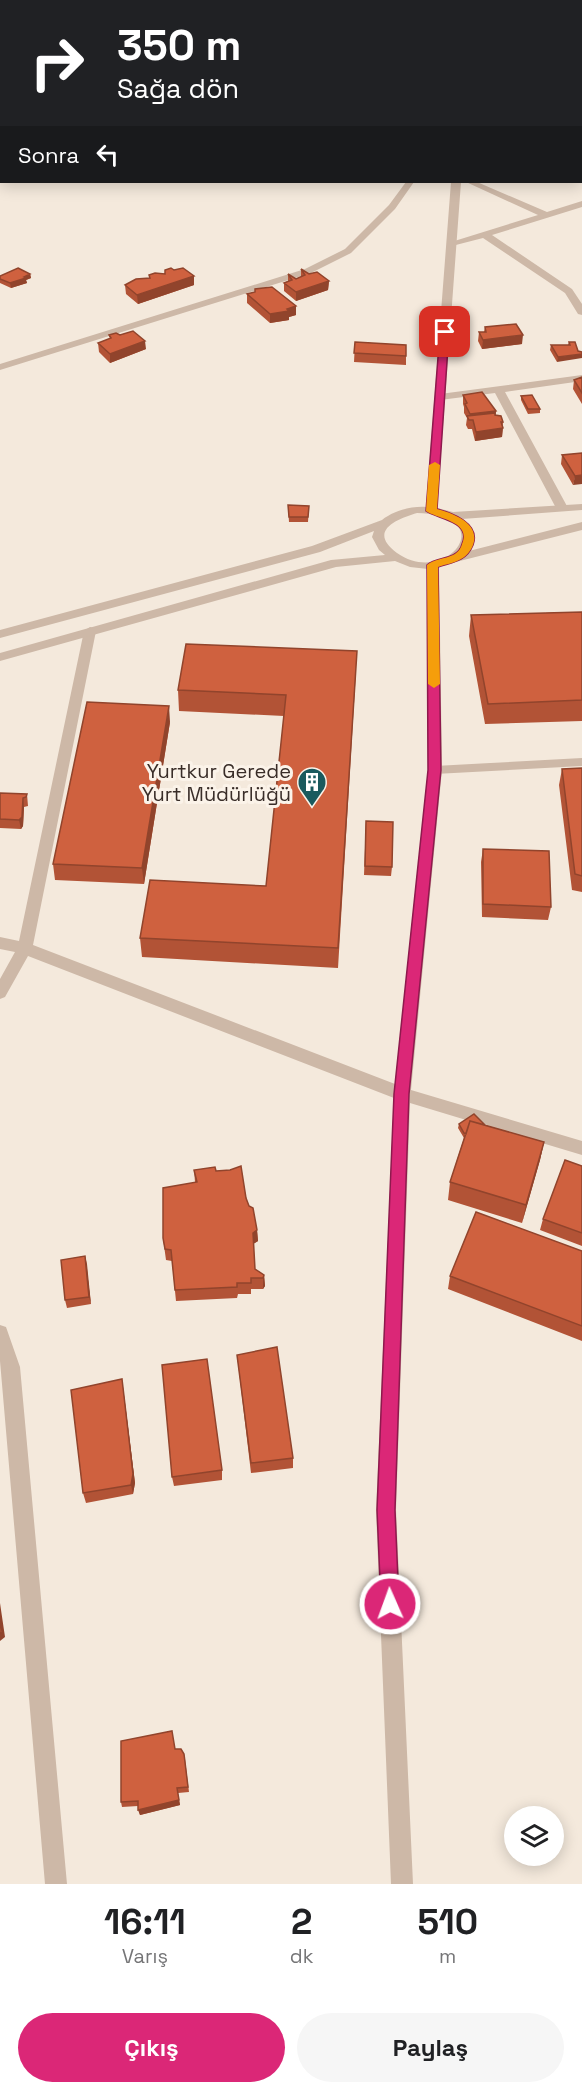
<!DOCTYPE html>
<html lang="tr">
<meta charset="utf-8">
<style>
body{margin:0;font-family:"Space Grotesk",sans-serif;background:#f6f6f6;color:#202124;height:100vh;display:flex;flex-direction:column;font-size:22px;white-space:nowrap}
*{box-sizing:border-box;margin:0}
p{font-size:20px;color:#757577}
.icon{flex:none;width:33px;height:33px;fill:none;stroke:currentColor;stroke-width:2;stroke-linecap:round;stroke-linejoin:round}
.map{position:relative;height:1884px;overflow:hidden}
.side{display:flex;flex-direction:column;background:#fff;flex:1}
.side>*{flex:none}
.top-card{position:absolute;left:0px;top:0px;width:582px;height:183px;box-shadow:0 3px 15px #0003;background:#202124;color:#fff;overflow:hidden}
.buttons{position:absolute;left:504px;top:1806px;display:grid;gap:12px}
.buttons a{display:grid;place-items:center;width:60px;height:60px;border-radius:50%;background:#fff;box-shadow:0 3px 15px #0003;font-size:30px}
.pin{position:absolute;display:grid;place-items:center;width:51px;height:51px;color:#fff;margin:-26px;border-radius:12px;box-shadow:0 3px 9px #0006}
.me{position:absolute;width:66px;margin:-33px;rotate:358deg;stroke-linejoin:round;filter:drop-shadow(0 0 4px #0008)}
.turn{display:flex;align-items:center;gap:21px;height:126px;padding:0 18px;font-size:27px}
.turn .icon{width:78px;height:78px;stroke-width:2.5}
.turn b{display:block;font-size:42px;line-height:51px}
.then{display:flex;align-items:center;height:57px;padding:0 18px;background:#0003;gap:12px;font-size:22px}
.eta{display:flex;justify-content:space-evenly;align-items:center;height:102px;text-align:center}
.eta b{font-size:36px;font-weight:600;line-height:42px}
.button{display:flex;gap:12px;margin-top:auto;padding:12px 18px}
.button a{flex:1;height:69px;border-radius:36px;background:#db2777;color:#fff;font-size:24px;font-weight:600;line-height:69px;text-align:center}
.button a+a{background:#f6f6f6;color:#202124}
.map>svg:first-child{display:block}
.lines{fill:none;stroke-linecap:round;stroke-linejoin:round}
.service{fill:#cdb8a7;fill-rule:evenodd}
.minor{fill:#cdb8a7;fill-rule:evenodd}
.tertiary{fill:#cdb8a7;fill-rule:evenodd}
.trunk{fill:#6c564b;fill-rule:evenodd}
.wall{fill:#b25336}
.shaded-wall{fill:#91442c}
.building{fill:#cf613f;stroke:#91442c;stroke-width:1.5}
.route{fill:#db2777;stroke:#8e194d;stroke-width:1.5}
.slow{fill:#f59e0b}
.labels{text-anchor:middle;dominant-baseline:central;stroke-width:6;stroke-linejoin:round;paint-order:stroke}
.poi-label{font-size:20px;fill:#392d28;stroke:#fbf3e9;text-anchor:end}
</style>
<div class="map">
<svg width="582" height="1884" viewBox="0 0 582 1884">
<rect width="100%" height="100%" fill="#f4e9dc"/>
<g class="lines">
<path class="service" d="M358 0H370L355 2Z
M0 4H2V8H0Z
M0 24H2V30H0Z
M0 53H2V57H0Z
M406 182H414L395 209 351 253 311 273 0 370V364L305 269 345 249 389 205Z
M582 758V766L435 774 429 770 435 766Z"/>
<path class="minor" d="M466 182H477L547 212 582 201V207L492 235 572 289 582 304V315L578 314 565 293 483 238 448 247V243L538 215Z
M582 375V381L505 392 568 508 562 511 556 508 495 393 440 400 435 397 440 394Z
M433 561 439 565 442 770 411 1090 582 1141V1155L410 1103 396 1510 413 1884H391L376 1510 394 1098 28 956 5 997 0 999V979L15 952 0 949V937L19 941 84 631 90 627 94 628 96 631 33 945 395 1084 428 770 427 565Z
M0 1325 6 1327 20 1367 67 1884H45L0 1361Z"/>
<path class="tertiary" d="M125 0H134L135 2H126Z
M451 182H461L437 508 453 512 582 504V510L462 519C472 528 477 538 469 551L582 522V530L428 569 410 567 395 561 336 567 0 661V653L331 560 385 555 379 550 372 537 374 531 320 552 0 638V630L312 546 382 520C393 511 411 506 426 507ZM417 513C503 515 446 588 397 553 367 531 397 519 417 513Z"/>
<path class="trunk" d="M429 0H446L428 2Z
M487 0H500L485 2Z
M0 65H2V71H0Z"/>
</g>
<path class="wall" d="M148 0H201L207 2H152Z
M301 269 309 274 329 281 328 290 296 301 284 291V283L288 281V274L296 279 301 277Z
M174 270 194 276V285L138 304 126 294 125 285 150 278 149 275 165 274Z
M30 274 31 278 26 280 27 283 11 288 0 283V276Z
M247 294 296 306V315L289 317V320L270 323 247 303Z
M485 327 522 344 482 349 478 341 479 332H484Z
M109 335 146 349 110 363 99 352 98 343 110 339Z
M355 342 406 345V365L354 362Z
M569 342H575L557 362 550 350 551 345H568Z
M582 377V404L573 389 574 380Z
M463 395 496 411 495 415 503 422 502 437 475 441 472 429H468L466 425 467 418 464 413V407L463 404Z
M521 396 540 409V413L528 414 521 400Z
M582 453 573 485 561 464 562 455Z
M288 505 309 506 308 522H289Z
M582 612V721L485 724 469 636 471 615Z
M356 671 338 968 142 957 140 938 266 886 284 716 179 711 178 690Z
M170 722 144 884 55 880 53 864Z
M582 768V892L572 890 559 785 562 769Z
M0 793 27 794 28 806 24 807 23 826 21 829 0 828Z
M366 821 392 867 391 876 364 875Z
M483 849 551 907 548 920 482 917 481 862Z
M459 1124 485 1125 544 1142 540 1160 522 1223 448 1200 450 1182 464 1138 458 1128Z
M582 1166V1246L540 1230 543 1219Z
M194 1170 216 1171 246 1198 257 1230 258 1241 253 1244 255 1269 264 1275 265 1286 263 1289H251V1294H238L237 1298 176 1301 172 1261 166 1260 163 1238 195 1182Z
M582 1251V1341L448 1289 450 1276Z
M85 1256 91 1304 67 1308 65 1300Z
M237 1355 293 1458V1468L251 1473Z
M122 1379 135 1483 133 1494 86 1503 83 1493Z
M222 1470V1480L174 1486 172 1477Z
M176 1749 185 1759 189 1792 178 1793 180 1805 140 1815 138 1806 122 1807 121 1802Z"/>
<path class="shaded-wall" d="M63 0H113V2H55Z
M0 37H2V45H0Z
M30 274 31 278 26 280 27 283 11 288 10 283Z
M194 276V285L138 304 137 295Z
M329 281 328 290 296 301V292Z
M296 306V315L289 317V320L270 323V314Z
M523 335 522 344 482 349 483 340Z
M145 341 146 349 110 363V354Z
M582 354V358L557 362 558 357Z
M496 411 495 420H470V414Z
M503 428 502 437 475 441 476 432Z
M582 475V484L573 485 575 476Z
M169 706 170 722 144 884 142 868Z
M23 798 24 807 23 826 21 829 19 820Z
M544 1142 540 1160 522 1223 526 1205Z
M257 1230 258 1241 253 1244V1233Z
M85 1256 87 1264 91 1304 89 1297Z
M264 1275 265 1286 263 1289V1278Z
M122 1379 135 1483 133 1494 131 1485Z
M0 1603 5 1637 0 1641Z
M179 1800 180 1805 140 1815 138 1810Z"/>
<path class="building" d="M18 0H63L55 2H10Z
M133 0H142L145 2H125Z
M179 0H201L207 2H184Z
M0 27 2 29V37H0Z
M18 268 30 274 24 277 26 278 10 283 0 279V276Z
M171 268 174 270 183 268 194 276 137 295 125 285 136 279 150 278 149 275 155 273 165 274V270Z
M301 269 309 274 317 272 329 281 296 292 284 283 292 280 288 274 296 279 305 275Z
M272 287 296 306 287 309 289 311 270 314 247 294 255 292V289Z
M516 324 523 335 483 340 479 332H486L485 327Z
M133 331 145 341 110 354 98 343 111 338 109 335 116 333 120 335Z
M355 342 406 345V356L354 353Z
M569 342H575L578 351 582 352V354L558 357 551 345H570Z
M582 377V393L574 380Z
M482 392 496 411 470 414 465 404 467 403 463 395Z
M532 395 540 409H528L521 396Z
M495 413V415L501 416 503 422H501L503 428 476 432 473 420H469L467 416Z
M582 453V475L575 476 562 455Z
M288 505 309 506 308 517H289Z
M582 612V700L488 704 471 615Z
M186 644 357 651 338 948 140 938 150 880 266 886 286 695 178 690Z
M87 702 169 706 142 868 53 864Z
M582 768V876L575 874 562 769Z
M0 793 27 794 26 797 23 798 22 817 19 820 0 819Z
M366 821 393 822 392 867 365 866Z
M483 849 549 851 551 907 483 904Z
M474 1114 485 1125 470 1121 466 1134 464 1133 459 1124Z
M470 1121 544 1142 526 1205 450 1182Z
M565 1160 582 1166V1233L543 1219Z
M241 1166 246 1198 249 1206 253 1208 257 1230 253 1233 255 1269 264 1275 263 1278H251V1283H237V1287L175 1290 171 1250 165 1249 163 1238V1188L197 1182 194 1170 215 1167 216 1171 230 1170Z
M476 1212 582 1251V1326L450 1276Z
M85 1256 89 1297 65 1300 61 1260Z
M277 1347 293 1458 251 1463 237 1355Z
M207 1359 222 1470 172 1477 162 1365Z
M122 1379 133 1474 131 1485 83 1493 71 1390Z
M0 1613 2 1632 0 1633Z
M172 1731 175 1749H181L184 1754 188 1787 177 1788 179 1800 138 1810V1801L121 1802V1741Z"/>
<path class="route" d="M445 329 449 332 437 509C452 513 481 523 473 545 471 550 467 556 461 559 455 563 446 564 438 567L441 770 409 1094 395 1510 399 1604 397 1610 390 1613 383 1610 381 1604 377 1510 394 1094 428 770 427 565C434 559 445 559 453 555 457 553 461 549 462 544 472 521 437 519 426 511L440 332Z"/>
<path class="slow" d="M435 462 440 465 437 509C452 513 481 523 473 545 471 550 467 556 461 559 455 563 446 564 438 567L440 684 434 688 428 684 427 565C434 559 445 559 453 555 457 553 461 549 462 544 472 521 437 519 426 511L429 465Z"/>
<defs>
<g id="building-pin" transform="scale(1.5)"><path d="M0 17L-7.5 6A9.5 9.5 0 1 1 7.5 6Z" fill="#1a5a5e" stroke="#fbf3e9"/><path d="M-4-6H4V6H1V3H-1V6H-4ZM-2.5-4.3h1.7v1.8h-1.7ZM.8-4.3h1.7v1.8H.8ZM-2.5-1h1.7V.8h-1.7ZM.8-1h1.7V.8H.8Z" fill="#fff"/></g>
</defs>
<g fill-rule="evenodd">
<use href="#building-pin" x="312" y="782"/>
</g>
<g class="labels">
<g class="poi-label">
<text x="291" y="771">Yurtkur Gerede<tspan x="291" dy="23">Yurt Müdürlüğü</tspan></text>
</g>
</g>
</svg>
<div class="buttons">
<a><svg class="icon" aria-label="layers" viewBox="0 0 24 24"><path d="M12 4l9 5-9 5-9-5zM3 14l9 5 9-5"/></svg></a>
</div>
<div class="pin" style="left:445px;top:332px;background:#d93025"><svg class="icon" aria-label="arrive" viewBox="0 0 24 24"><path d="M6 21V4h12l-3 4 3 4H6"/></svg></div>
<svg class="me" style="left:390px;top:1604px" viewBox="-20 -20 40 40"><circle r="17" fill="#db2777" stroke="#fff" stroke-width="3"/><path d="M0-11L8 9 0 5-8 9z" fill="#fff"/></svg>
<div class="top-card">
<div class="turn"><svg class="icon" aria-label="right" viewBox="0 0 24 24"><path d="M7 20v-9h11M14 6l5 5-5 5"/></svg><div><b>350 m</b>Sağa dön</div></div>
<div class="then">Sonra<svg class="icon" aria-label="left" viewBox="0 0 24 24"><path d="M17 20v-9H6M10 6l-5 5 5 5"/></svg></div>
</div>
</div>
<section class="side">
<div class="eta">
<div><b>16:11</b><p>Varış</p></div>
<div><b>2</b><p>dk</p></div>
<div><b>510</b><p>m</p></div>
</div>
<div class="button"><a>Çıkış</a><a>Paylaş</a></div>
</section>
